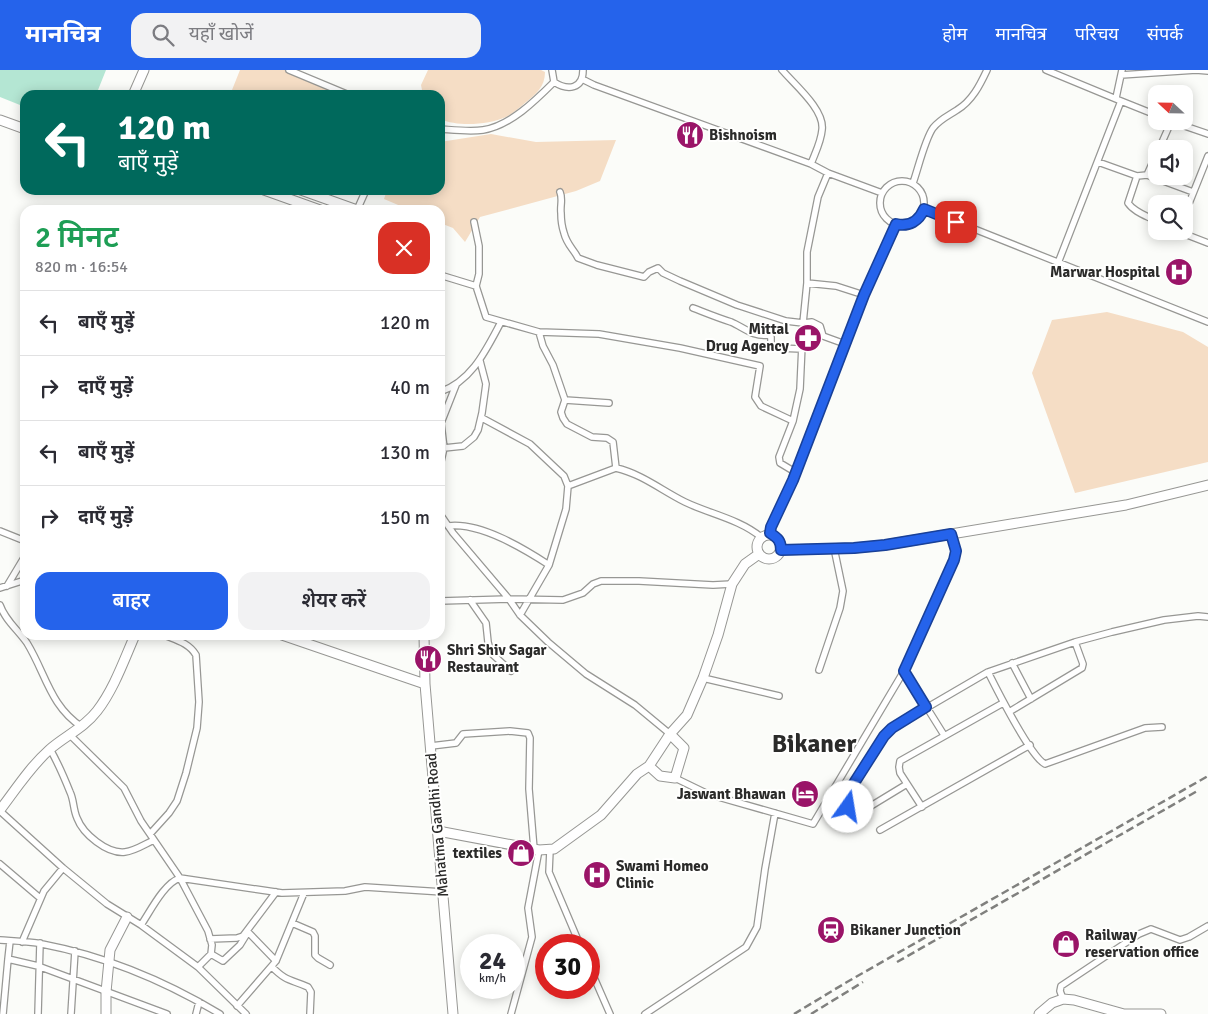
<!DOCTYPE html>
<html lang="hi">
<meta charset="utf-8">
<style>
body{margin:0;font-family:Signika,"Noto Sans Devanagari",sans-serif;background:#f2f2f3;color:#2b2b33;height:100vh;display:flex;flex-direction:column;font-size:19px;white-space:nowrap}
*{box-sizing:border-box;margin:0}
p{font-size:16px;color:#7c7c81}
.icon{flex:none;width:28px;height:28px;fill:none;stroke:currentColor;stroke-width:2;stroke-linecap:round;stroke-linejoin:round}
.map{position:relative;flex:1;overflow:hidden}
.details{position:absolute;left:20px;top:135px;width:425px;height:435px;display:flex;flex-direction:column;background:#fff;border-radius:15px;box-shadow:0 2px 12px #0003}
.details>*{flex:none}
.hud{position:absolute;left:20px;top:20px;width:425px;height:105px;border-radius:15px;box-shadow:0 2px 12px #0003;background:#00695c;color:#fff;overflow:hidden}
.needle{width:32px;rotate:292deg}
.controls{position:absolute;left:1148px;top:15px;display:grid;gap:10px}
.controls a{display:grid;place-items:center;width:45px;height:45px;border-radius:10px;background:#fff;box-shadow:0 2px 12px #0003;font-size:25px}
.speed{position:absolute;left:460px;top:864px;display:flex;gap:10px;font-size:25px;font-weight:700;text-align:center}
.speed>*{display:grid;place-content:center;width:65px;height:65px;border-radius:50%;background:#fff;box-shadow:0 2px 12px #0003;line-height:1}
.speed small{font-size:12px;font-weight:400}
.speed .limit{border:8px solid #d22;background:#fff;color:#111}
.pin{position:absolute;display:grid;place-items:center;width:42px;height:42px;color:#fff;margin:-21px;border-radius:10px;box-shadow:0 2px 8px #0006}
.me{position:absolute;width:55px;margin:-28px;rotate:13deg;stroke-linejoin:round;filter:drop-shadow(0 0 4px #0008)}
.turn{display:flex;align-items:center;gap:18px;height:105px;padding:0 15px;font-size:22px}
.turn .icon{width:65px;height:65px;stroke-width:2.5}
.turn b{display:block;font-size:35px;line-height:42px}
.round{display:grid;place-items:center;flex:none;width:52px;height:52px;border-radius:15px;background:#f2f2f3}
.headline{display:flex;align-items:center;justify-content:space-between;height:85px;padding:0 15px}
h1{font-size:30px;font-weight:600;line-height:38px;color:#1e9e55}
.action{display:flex;gap:10px;margin-top:auto;padding:10px 15px}
.action a{flex:1;height:58px;border-radius:15px;background:#2563eb;color:#fff;font-size:20px;font-weight:600;line-height:58px;text-align:center}
.action a+a{background:#f2f2f3;color:#2b2b33}
ul{padding:0;list-style:none}
li{display:flex;align-items:center;gap:15px;height:65px;padding:0 15px;border-top:1px solid #e1e1e2}
li div{flex:1}
li b{display:block;font-size:19px}
li em{font-style:normal}
header{display:flex;align-items:center;gap:30px;box-sizing:border-box;height:70px;padding:0 25px;background:#2563eb;color:#fff}
header strong{font-size:24px}
nav{display:flex;gap:28px;margin-inline-start:auto;font-size:18px}
.search{width:350px;height:45px;background:#f2f2f3;display:flex;align-items:center;gap:12px;box-sizing:border-box;padding:0 18px;border-radius:15px;color:#7c7c81;font-size:19px}
.map>svg:first-child{display:block}
.green{fill:#f5ddc5}
.water{fill:#b4e6d3}
.lines{fill:none;stroke-linecap:round;stroke-linejoin:round}
.street-casing{stroke:#979794;stroke-width:8}
.secondary-casing{stroke:#979794;stroke-width:11}
.street{stroke:#fff;stroke-width:5.5}
.secondary{stroke:#fff;stroke-width:9}
.rail{stroke:#80807e;stroke-width:2.5;stroke-dasharray:8 4;stroke-linecap:butt}
.route-casing{stroke:#184099;stroke-width:12}
.route{stroke:#2563eb;stroke-width:9}
.labels{text-anchor:middle;dominant-baseline:central;stroke-width:4;stroke-linejoin:round;paint-order:stroke}
.poi-label{font-size:15px;font-weight:bold;fill:#2b2b2a;stroke:#fffffe;text-anchor:start}
.street-label{font-size:15px;fill:#2b2b2a;stroke:#fffffe}
.town-label{font-size:25px;font-weight:bold;fill:#2b2b2a;stroke:#fffffe}
</style>
<header>
<strong>मानचित्र</strong>
<div class="search"><svg class="icon" aria-label="search" viewBox="0 0 24 24"><circle cx="10" cy="10" r="6"/><path d="M15 15l6 6"/></svg>यहाँ खोजें</div>
<nav><a>होम</a><a>मानचित्र</a><a>परिचय</a><a>संपर्क</a></nav>
</header>
<div class="map">
<svg width="1208" height="944" viewBox="0 0 1208 944">
<rect width="100%" height="100%" fill="#fbfcf9"/>
<path class="green" d="M240 0H287L337 20 335 25H230Z
M428 0H541L545 2C545 17 536 24 525 33 519 38 512 44 506 47 488 55 458 57 440 49V25H423L421 15Z
M491 64 536 72 616 70 600 111 576 121 480 147 465 172 453 158 440 153V140H410L384 129 387 120H440V72Z
M1107 242 1183 262 1208 277V392L1075 423 1032 303 1052 250Z"/>
<path class="water" d="M0 0H106L96 25 77 24 76 25H25V37L0 27Z"/>
<g class="lines">
<g class="street-casing">
<path id="street" d="M289 0 349 25
M552 0 554 12C568 21 583 19 583 0
M782 0C795 15 825 40 822 60 821 72 815 83 811 94
M1046 0 1121 31 1058 193
M1121 5 1196 0 1208 1
M582 9 594 15 811 94 828 103 882 123
M400 25H401
M1116 28 1122 0
M1121 31 1156 45
M1170 51 1208 64
M440 59C454 60 470 62 483 60 510 56 536 30 554 12
M1159 79 1171 52
M1156 85 1147 105 1193 122
M1098 92 1137 106 1147 105
M1137 106 1128 133C1134 142 1147 146 1156 151
M880 133a22 22 0 1 1 44 0a22 22 0 1 1-44 0Z
M913 113C918 99 925 69 933 58 940 49 948 46 957 40 972 31 980 15 987 0
M560 122C563 129 560 136 561 143 561 150 562 157 564 163 567 175 573 178 578 188L597 195 644 207 649 202 658 198 663 203 680 211 737 235 786 251 803 253 812 252 820 256 823 266 845 274
M924 139 1208 252
M357 140 366 120
M1184 146 1208 86
M474 152 479 176V204L476 216 486 247 539 262 599 264 680 278 760 296 755 327 761 336 793 351
M1177 161 1208 173
M440 205 476 216
M807 213 836 216 864 225
M693 238C706 243 718 248 731 252 743 257 753 267 768 265L771 267V275L778 278 802 279
M539 262 543 276 553 295 565 330 561 342 563 348 567 354 592 367 607 368 613 372 616 398
M440 322C472 311 486 280 501 252
M565 330 609 333
M482 348 530 374 564 406 568 416 566 439 549 495 520 545
M444 378 463 376 474 367 478 360 482 343 486 314 480 291
M440 396 444 378 441 353 456 315
M795 402 780 393 779 387 793 351 800 319 803 253 807 213V182L818 127 828 103
M568 416 616 398C642 404 661 420 685 432 710 444 739 449 761 467
M440 444 453 463 509 529 520 545 548 572 586 604 635 635 670 664
M448 456C480 452 523 478 549 495
M0 461 25 471
M770 463 771 457 793 410 864 225 896 154
M7 516 25 486
M0 518 25 510
M470 530 486 553 488 572 491 583 511 601
M440 531 509 529 563 530 583 523 593 514 601 511H639L713 515 732 514
M0 535C5 550 18 560 27 573 46 604 50 636 82 657
M1012 593 1031 629
M819 600 840 538 843 521 834 478
M904 601 944 665
M988 602C997 620 1031 687 1045 694L1145 658 1162 657
M703 608 779 626
M1009 642 1082 598 1083 594 1075 572
M71 666 124 718 141 751 180 808 208 861 212 875 211 884 198 897
M431 676 456 673 463 664 510 661 528 663 530 668 529 719 534 779
M50 679C58 693 64 707 70 722 74 730 73 739 77 748 83 764 107 784 125 782 135 781 145 774 154 770
M675 708 708 724 813 754 904 601 954 490 956 481 951 464
M907 714 861 742H852C846 735 847 730 849 721L878 675 892 658 988 602 1075 572 1112 562 1164 550 1198 546 1208 547
M922 737 900 703 899 697 900 691 1003 633
M0 741 63 798 107 834 141 855 198 897 246 944
M880 760 1030 675
M150 764 169 743 177 731 186 703 197 658 199 632 196 585C189 573 176 570 164 565
M550 780 549 802 580 875
M0 794 40 828
M292 853 313 862 315 866V885L318 888 330 895
M141 855C150 842 164 813 180 808L282 823 345 821 365 817 443 822
M210 869 237 868 243 866 276 822
M0 870C14 871 28 871 42 874 105 886 165 911 220 944
M10 871 8 889 38 896 167 944
M22 872 44 821 63 798
M211 884 223 891 240 875 248 862 276 891
M589 896 610 944
M272 897C287 912 290 909 308 917L311 922 310 944
M1063 929 1060 921 1061 916 1139 864 1151 859 1180 870 1189 867 1208 856
M237 936 276 891 304 823
M3 944 8 889
M38 944 40 873
M71 944 75 881
M196 944 199 932
M511 944 532 867 528 838 539 780
M645 944 746 877 757 857 765 799 775 743"/>
</g>
<g class="secondary-casing">
<path id="secondary" d="M133 25 144 0
M0 50 25 59
M264 120 320 140
M301 120 357 140
M757 477a12 12 0 1 1 24 0a12 12 0 1 1-24 0Z
M781 480 854 478 885 475 1126 435 1208 415
M282 565 425 614
M424 565 425 614 453 944
M670 664 687 645 703 608 718 565 732 514 745 494 759 484
M670 664 684 678 675 708 660 706 649 696Z
M0 740C16 719 30 697 49 680 65 666 84 658 97 641 114 619 124 590 135 565
M438 761 539 780 554 779 601 745 637 704 649 696
M106 944V922L110 880 127 847
M1039 944 1052 933 1063 929 1074 930 1124 944H1161"/>
</g>
<use href="#street" class="street"/>
<use href="#secondary" class="secondary"/>
<path class="rail" d="M897 892 1199 720
M794 944 847 912 1208 706
M811 944 863 912"/>
</g>
<g class="lines">
<g class="route-casing">
<path id="route" d="M848 737 847 731 849 721 884 666 892 658 926 637 904 601 954 490 956 481 951 464 885 475 854 478 781 480C781 471 778 468 770 463L771 457 793 410 864 225 896 154C909 157 919 151 924 139L956 152"/>
</g>
<use href="#route" class="route"/>
</g>
<defs>
<g id="restaurant-disc" transform="scale(1.4375)"><circle r="9.5" fill="#9a1468" stroke="#fffffe"/><path d="M-5-6h1v4h1v-4h1v4h1v-4h1v5L-1.5 .5V6h-2V.5L-5-1ZM5-6V6H3V1.5H1.5Q1.5-4 5-6Z" fill="#fff"/></g>
<g id="hospital-disc" transform="scale(1.4375)"><circle r="9.5" fill="#9a1468" stroke="#fffffe"/><path d="M-5-5h3v3.5h4V-5h3V5h-3V1.5h-4V5h-3Z" fill="#fff"/></g>
<g id="pharmacy-disc" transform="scale(1.4375)"><circle r="9.5" fill="#9a1468" stroke="#fffffe"/><path d="M-2-6h4v4h4v4h-4v4h-4v-4h-4v-4h4Z" fill="#fff"/></g>
<g id="hotel-disc" transform="scale(1.4375)"><circle r="9.5" fill="#9a1468" stroke="#fffffe"/><path d="M-6-4.5h1.5V1H6V5H4.5V3h-9V5H-6ZM-4 0a1.8 1.8 0 1 1 3.6 0ZM.5 0V-2.5h3Q6-2.5 6 0Z" fill="#fff"/></g>
<g id="shop-disc" transform="scale(1.4375)"><circle r="9.5" fill="#9a1468" stroke="#fffffe"/><path d="M-5-2.5h2.3a2.7 3.5 0 0 1 5.4 0H5L5.5 6h-11ZM-1.5-2.5h3a1.5 2.3 0 0 0-3 0Z" fill="#fff"/></g>
<g id="station-disc" transform="scale(1.4375)"><circle r="9.5" fill="#9a1468" stroke="#fffffe"/><path d="M-3-6H3Q5-6 5-4V2Q5 4 3 4L4.5 6H3L1.5 4h-3L-3 6H-4.5L-3 4Q-5 4-5 2V-4Q-5-6-3-6ZM-3.5-4v3h7v-3ZM-3.5 1v1.5H-2V1ZM2 1v1.5H3.5V1Z" fill="#fff"/></g>
</defs>
<g fill-rule="evenodd">
<use href="#restaurant-disc" x="690" y="65"/>
<use href="#hospital-disc" x="1179" y="202"/>
<use href="#pharmacy-disc" x="808" y="268"/>
<use href="#restaurant-disc" x="428" y="589"/>
<use href="#hotel-disc" x="805" y="724"/>
<use href="#shop-disc" x="521" y="783"/>
<use href="#hospital-disc" x="597" y="805"/>
<use href="#station-disc" x="831" y="860"/>
<use href="#shop-disc" x="1066" y="874"/>
</g>
<g class="labels">
<g class="poi-label">
<text x="709" y="65">Bishnoism</text>
<text x="1160" y="202" text-anchor="end">Marwar Hospital</text>
<text x="789" y="259" text-anchor="end">Mittal<tspan x="789" dy="17">Drug Agency</tspan></text>
<text x="447" y="580">Shri Shiv Sagar<tspan x="447" dy="17">Restaurant</tspan></text>
<text x="786" y="724" text-anchor="end">Jaswant Bhawan</text>
<text x="502" y="783" text-anchor="end">textiles</text>
<text x="616" y="796">Swami Homeo<tspan x="616" dy="17">Clinic</tspan></text>
<text x="850" y="860">Bikaner Junction</text>
<text x="1085" y="865">Railway<tspan x="1085" dy="17">reservation office</tspan></text>
</g>
<g class="street-label">
<text transform="translate(437 755) rotate(-95)">Mahatma Gandhi Road</text>
</g>
<g class="town-label">
<text x="814" y="673">Bikaner</text>
</g>
</g>
</svg>
<div class="controls">
<a><svg class="needle" viewBox="-14 -14 28 28"><path d="M0-13l5 13h-10z" fill="#e53935"/><path d="M0 13l5-13h-10z" fill="#7c7c81"/></svg></a>
<a><svg class="icon" aria-label="sound" viewBox="0 0 24 24"><path d="M4 9h4l5-4v14l-5-4H4zM17 9q2 3 0 6"/></svg></a>
<a><svg class="icon" aria-label="search" viewBox="0 0 24 24"><circle cx="10" cy="10" r="6"/><path d="M15 15l6 6"/></svg></a>
</div>
<div class="speed"><div>24<small>km/h</small></div><div class="limit">30</div></div>
<div class="pin" style="left:956px;top:152px;background:#d93025"><svg class="icon" aria-label="arrive" viewBox="0 0 24 24"><path d="M6 21V4h12l-3 4 3 4H6"/></svg></div>
<svg class="me" style="left:848px;top:737px" viewBox="-20 -20 40 40"><circle r="19" fill="#fff"/><path d="M0-13L10 11 0 6-10 11z" fill="#2563eb"/></svg>
<div class="hud">
<div class="turn"><svg class="icon" aria-label="left" viewBox="0 0 24 24"><path d="M17 20v-9H6M10 6l-5 5 5 5"/></svg><div><b>120 m</b>बाएँ मुड़ें</div></div>
</div>
<section class="details">
<div class="headline"><div><h1>2 मिनट</h1><p>820 m · 16:54</p></div><a class="round" style="background:#d93025;color:#fff"><svg class="icon" aria-label="close" viewBox="0 0 24 24"><path d="M6 6l12 12M18 6L6 18"/></svg></a></div>
<ul>
<li><svg class="icon" aria-label="left" viewBox="0 0 24 24"><path d="M17 20v-9H6M10 6l-5 5 5 5"/></svg><div><b>बाएँ मुड़ें</b></div><em>120 m</em></li>
<li><svg class="icon" aria-label="right" viewBox="0 0 24 24"><path d="M7 20v-9h11M14 6l5 5-5 5"/></svg><div><b>दाएँ मुड़ें</b></div><em>40 m</em></li>
<li><svg class="icon" aria-label="left" viewBox="0 0 24 24"><path d="M17 20v-9H6M10 6l-5 5 5 5"/></svg><div><b>बाएँ मुड़ें</b></div><em>130 m</em></li>
<li><svg class="icon" aria-label="right" viewBox="0 0 24 24"><path d="M7 20v-9h11M14 6l5 5-5 5"/></svg><div><b>दाएँ मुड़ें</b></div><em>150 m</em></li>
</ul>
<div class="action"><a>बाहर</a><a>शेयर करें</a></div>
</section>
</div>
